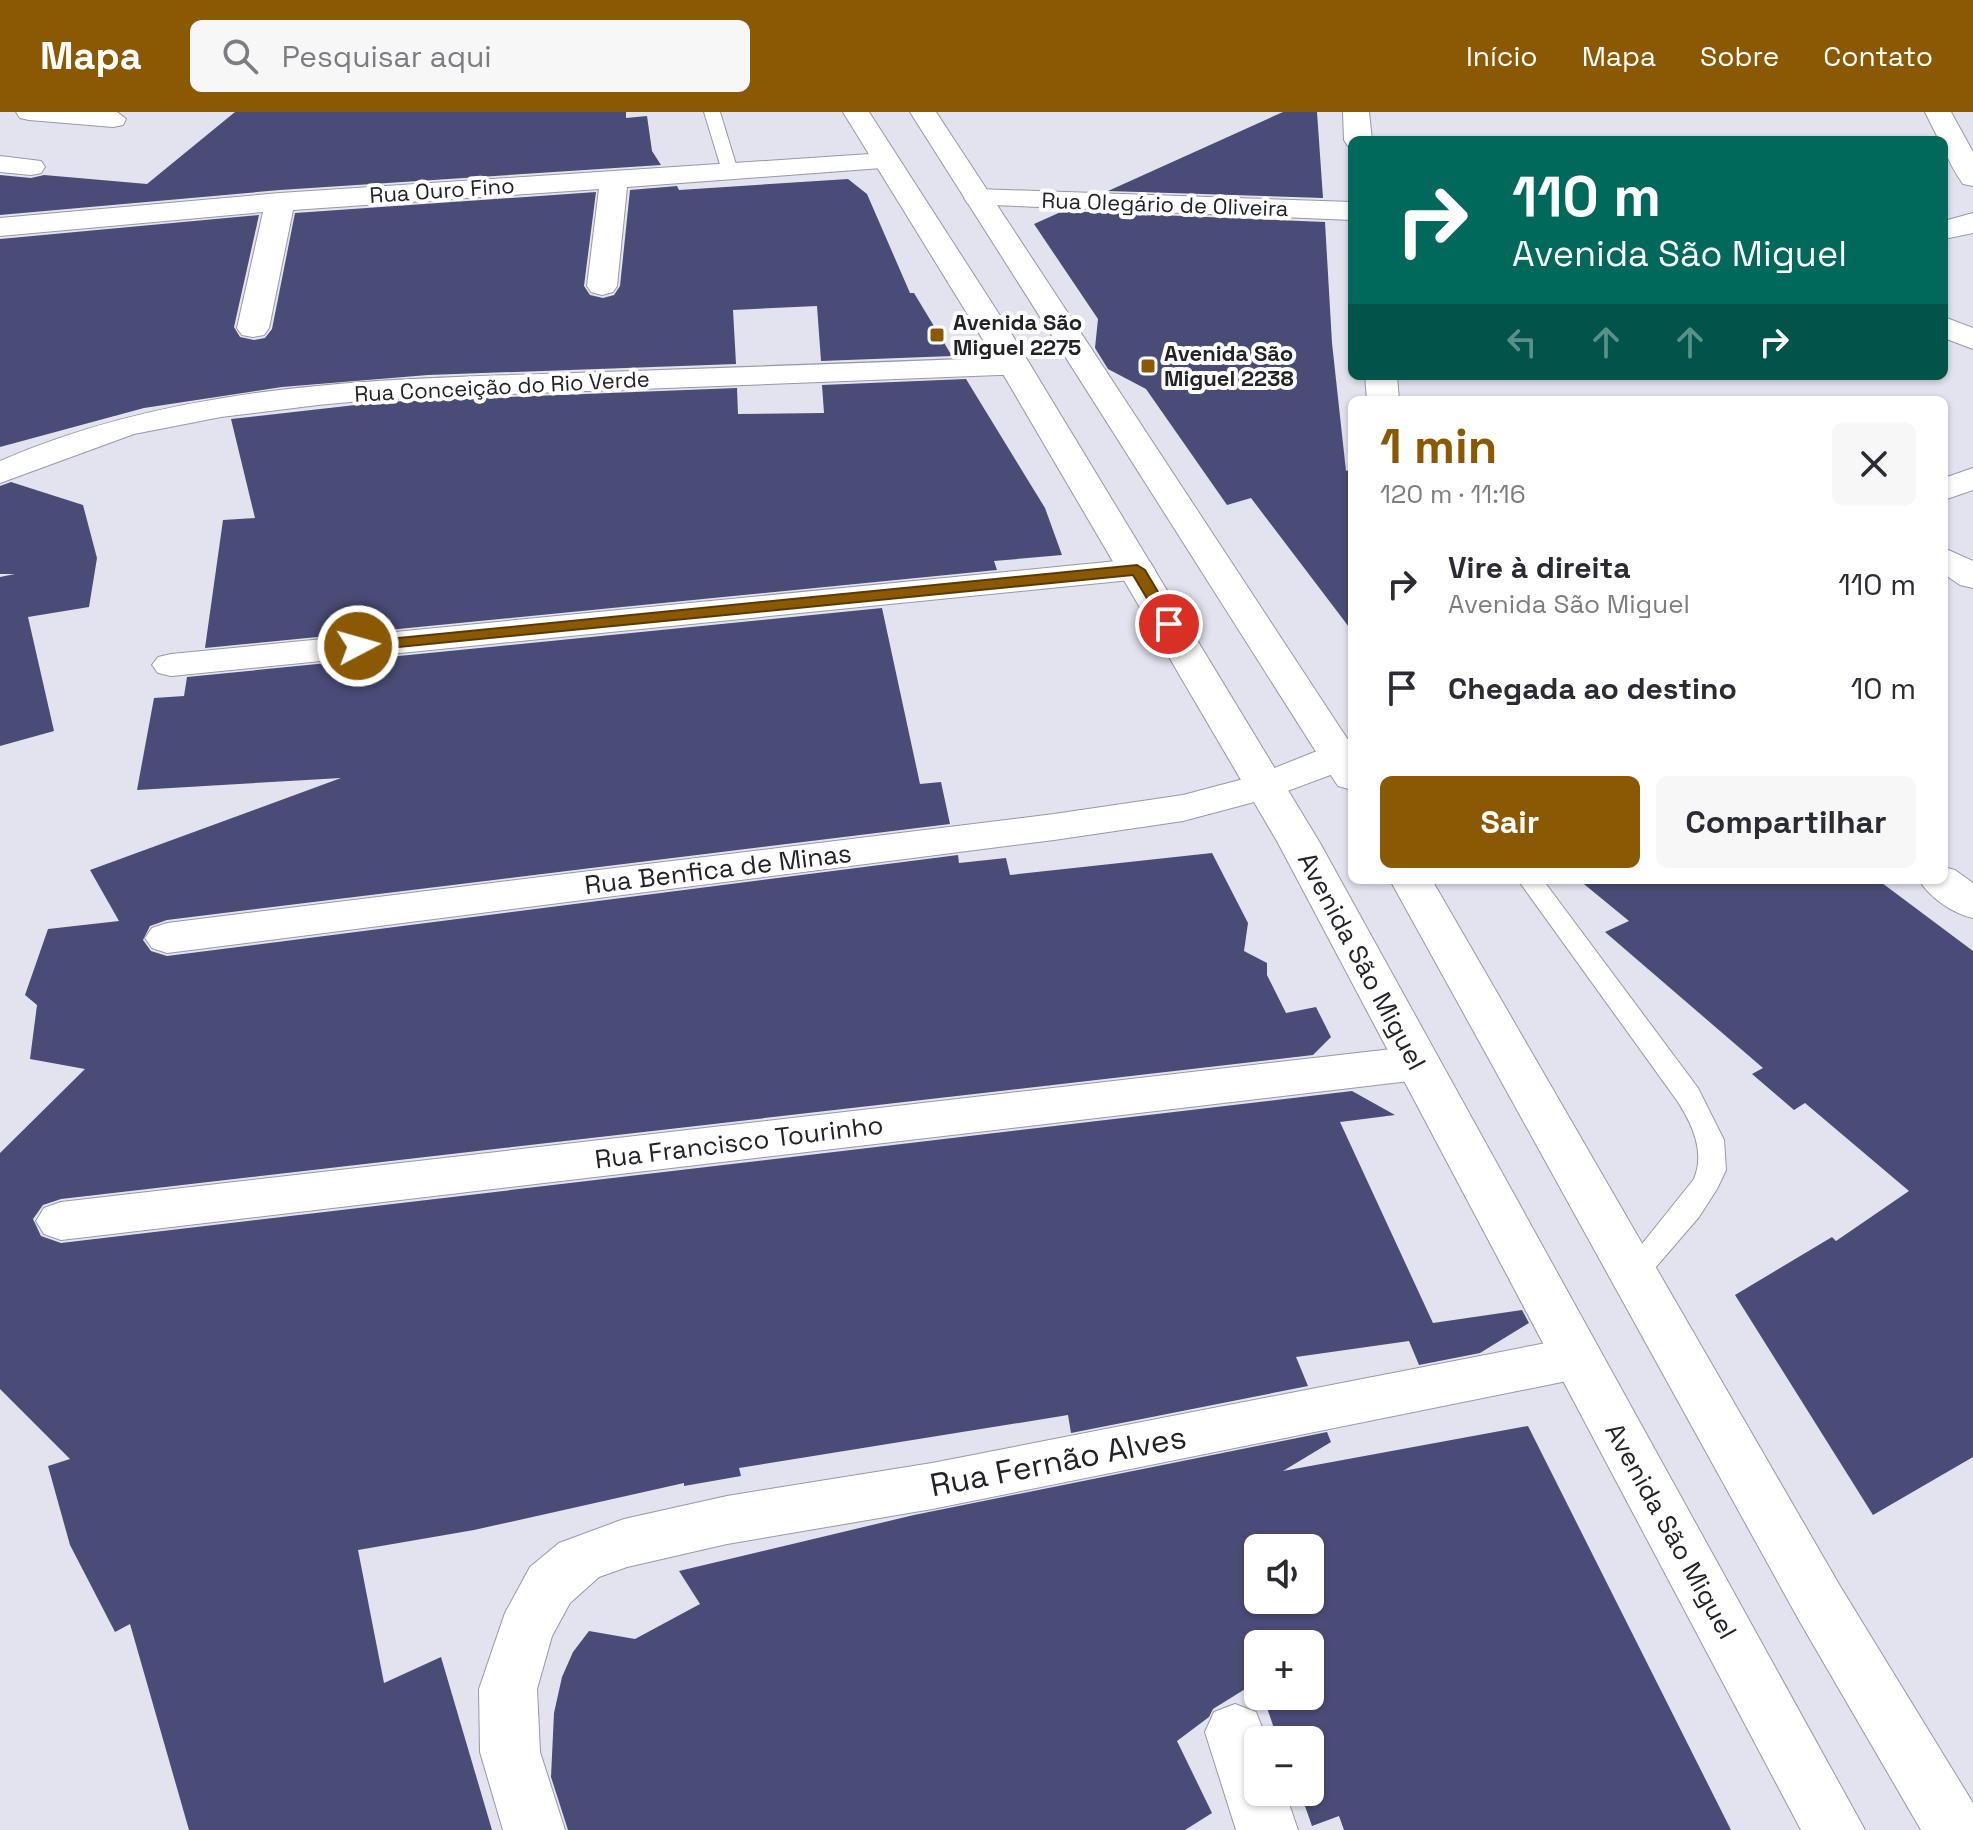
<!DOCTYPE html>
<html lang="pt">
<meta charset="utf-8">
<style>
body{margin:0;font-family:"Space Grotesk",sans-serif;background:#f7f7f7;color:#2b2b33;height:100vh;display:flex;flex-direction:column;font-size:30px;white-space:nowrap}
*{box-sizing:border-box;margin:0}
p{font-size:26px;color:#7c7c81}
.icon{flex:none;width:44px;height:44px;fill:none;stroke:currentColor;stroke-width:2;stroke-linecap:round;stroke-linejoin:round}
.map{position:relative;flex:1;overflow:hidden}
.details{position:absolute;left:1348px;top:284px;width:600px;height:488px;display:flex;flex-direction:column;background:#fff;border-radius:12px;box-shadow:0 2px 6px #0004}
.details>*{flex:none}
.banner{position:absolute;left:1348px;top:24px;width:600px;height:244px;border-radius:12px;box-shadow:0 2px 6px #0004;background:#00695c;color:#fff;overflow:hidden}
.fabs{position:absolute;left:1244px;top:1422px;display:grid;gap:16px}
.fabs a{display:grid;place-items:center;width:80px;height:80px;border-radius:12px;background:#fff;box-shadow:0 2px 6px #0004;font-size:40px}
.pin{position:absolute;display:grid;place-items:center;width:68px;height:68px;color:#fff;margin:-34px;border:4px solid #fff;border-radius:50%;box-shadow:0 2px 8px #0007}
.me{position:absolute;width:88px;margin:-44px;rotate:84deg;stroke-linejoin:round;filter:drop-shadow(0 0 6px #0008)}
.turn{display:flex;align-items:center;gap:28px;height:168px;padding:0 32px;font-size:36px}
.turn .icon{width:104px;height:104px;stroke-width:2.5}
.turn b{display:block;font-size:56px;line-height:68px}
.lanes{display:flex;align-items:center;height:76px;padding:0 32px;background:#0003;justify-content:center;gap:40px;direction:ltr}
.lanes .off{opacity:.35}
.round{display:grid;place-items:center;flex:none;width:84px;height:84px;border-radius:12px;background:#f7f7f7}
.headline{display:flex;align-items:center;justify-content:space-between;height:136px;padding:0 32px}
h1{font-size:48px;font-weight:700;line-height:60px;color:#8b5904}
.action{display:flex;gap:16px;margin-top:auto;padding:16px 32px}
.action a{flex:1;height:92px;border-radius:12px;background:#8b5904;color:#fff;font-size:32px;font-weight:700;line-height:92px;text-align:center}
.action a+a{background:#f7f7f7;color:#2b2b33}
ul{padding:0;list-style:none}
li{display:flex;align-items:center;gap:24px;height:104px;padding:0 32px}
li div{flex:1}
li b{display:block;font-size:30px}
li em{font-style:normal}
header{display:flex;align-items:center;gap:48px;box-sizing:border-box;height:112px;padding:0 40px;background:#8b5904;color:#fff}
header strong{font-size:38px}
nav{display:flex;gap:44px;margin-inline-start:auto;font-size:28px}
.search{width:560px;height:72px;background:#f7f7f7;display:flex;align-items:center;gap:20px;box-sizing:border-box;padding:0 28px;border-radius:12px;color:#7c7c81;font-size:30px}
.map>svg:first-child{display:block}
.building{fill:#4a4c78;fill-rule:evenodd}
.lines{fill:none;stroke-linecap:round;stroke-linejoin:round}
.service-casing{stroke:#9798a3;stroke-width:2}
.minor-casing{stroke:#9798a3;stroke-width:2}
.tertiary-casing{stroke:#9798a3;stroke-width:2}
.primary-casing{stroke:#9798a3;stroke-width:2}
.service{fill:#fff;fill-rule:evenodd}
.minor{fill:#fff;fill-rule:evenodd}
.tertiary{fill:#fff;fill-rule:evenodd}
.primary{fill:#fff;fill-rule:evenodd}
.route{fill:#8b5904;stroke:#5a3a03;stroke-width:2}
.poi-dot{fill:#8b5904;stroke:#fff;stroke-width:3}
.labels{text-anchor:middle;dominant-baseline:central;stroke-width:8;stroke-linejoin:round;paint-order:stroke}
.far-street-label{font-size:22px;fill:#222327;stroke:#fff}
.far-poi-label{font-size:22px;font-weight:bold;fill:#222327;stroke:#fff;text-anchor:start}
.street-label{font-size:26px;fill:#222327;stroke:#fff}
.near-street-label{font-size:32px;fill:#222327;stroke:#fff}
</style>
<header>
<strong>Mapa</strong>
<div class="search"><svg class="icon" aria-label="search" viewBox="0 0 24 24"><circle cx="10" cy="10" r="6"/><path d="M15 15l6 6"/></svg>Pesquisar aqui</div>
<nav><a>Início</a><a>Mapa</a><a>Sobre</a><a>Contato</a></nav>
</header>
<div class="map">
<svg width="1973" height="1718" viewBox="0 0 1973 1718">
<rect width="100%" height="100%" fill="#e2e3ee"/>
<path class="building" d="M235 0H626V6L647 4 652 39 661 53 280 78 0 103V63L31 66 44 63 147 72Z
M1283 0H1317L1323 86 1108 79Z
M848 67 867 82 910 181H914L952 244 821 249 817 194 733 198 736 252 428 263 282 275 144 296 0 335V127L259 103 234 215 240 225 254 228 265 226 272 217 295 101 596 80 584 174 590 183 603 186 614 183 620 174 630 78 677 74 679 78Z
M1063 99 1325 110 1332 231 1346 359 1352 357V519L1251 386 1227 393 1146 277 1108 257 1095 236 1098 207 1034 112Z
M966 267 1045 396 1062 443 994 449 997 458 205 536 223 408 255 406 231 307 382 290 737 276 738 302 824 301 822 273Z
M11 370 83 393 97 446 89 495 28 505 54 619 0 634V465L15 462H0V374Z
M882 496 920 672 941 670 950 712 167 808 150 814 143 828 151 839 167 844 958 743 959 751 1006 746 1010 763 1212 741 1248 811 1244 839 1267 851V863L1286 901 1316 895 1331 925 1313 943 61 1087 43 1093 33 1107 41 1124 61 1131 1352 979 1395 1003 1340 1010 1433 1211 1522 1198 1529 1211 1480 1241 1419 1253 1409 1229 1296 1245 1308 1274 1071 1321 1068 1303 739 1356 741 1364 684 1374V1371L474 1418 358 1438 384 1571 441 1545 492 1718H189L130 1512 115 1520 70 1433 48 1354 70 1347 0 1277V1041L85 957 30 947 37 893 25 883 48 817 119 809 90 758 341 666 137 678 154 586 184 584 187 565Z
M1579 768H1878L1973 839V1345L1873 1403 1735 1183 1832 1125 1836 1129 1909 1079 1805 991 1794 998 1752 962 1763 956 1605 820 1629 809Z
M1528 1314 1731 1718H1344L1339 1704 1312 1714 1300 1680H1310V1628H1278L1263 1584H1310V1532H1258V1569L1213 1597 1209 1605 1177 1629 1212 1701 1185 1718H568L551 1665 554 1601 562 1565 573 1540 589 1519 635 1527 700 1492 679 1459 914 1403 1327 1320 1331 1330 1283 1359ZM1258 1436H1310V1488H1258Z"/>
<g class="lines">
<g class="service-casing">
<path id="service" d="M704 0H720L738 59 736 63 730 64 722 59Z
M1518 768H1543L1698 976 1724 1028 1726 1058 1717 1077 1699 1105 1643 1170 1633 1174 1623 1170 1618 1162 1694 1067C1705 1040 1693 1014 1678 990Z"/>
</g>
<g class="minor-casing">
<path id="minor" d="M16 0H117L126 7 123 13 113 15 29 8 20 6Z
M1343 0H1369L1372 28H1352V35L1348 34 1344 28Z
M1925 0H1951L1973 40V74L1963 72C1954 59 1944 43 1944 28H1939Z
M885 41 895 43 899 49 895 55 627 75 617 174 613 180 602 183 591 180 587 174 599 77 293 98 269 216 264 223 253 225 242 223 237 216 263 100 0 124V106L280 81Z
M0 44 41 49 45 55 41 61 31 63 0 60Z
M978 77 1352 90V108L968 92 964 86 968 80Z
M1973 101V121L1944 127V109Z
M1944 205 1973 216V237L1944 226Z
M1015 245 1026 248 1031 255 1026 262 382 287 318 293 221 305 134 322 0 371V349C182 270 380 267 575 261 721 256 868 251 1015 245Z
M1365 264H1397L1399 288H1367Z
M1944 436 1973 449V476L1960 473 1944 462Z
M1137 447 1150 450 1155 458 1150 466 171 564 158 561 152 553 158 545 171 542Z
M1266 661 1280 665 1286 674 1280 683 1183 709 1054 728 167 841 152 836 145 826 152 816 167 811 1054 702 1183 683Z
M1944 755 1955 758 1973 771V806C1952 801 1930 786 1919 768H1944Z
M1418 934 1434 939 1441 951 1434 963 1418 968 61 1128 44 1122 36 1109 44 1096 61 1090Z
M1577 1225 1595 1231 1603 1246 1595 1261 1577 1267 932 1397 727 1432 627 1455 599 1465 570 1491 552 1524 537 1577 540 1640 565 1718H503L480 1640 479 1577 505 1501 530 1455 559 1431 624 1407 727 1384 932 1351Z
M1235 1592 1256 1600 1267 1628H1258V1680H1285L1298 1718H1236L1205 1620 1214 1600Z"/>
</g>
<g class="tertiary-casing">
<path id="tertiary" d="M1973 356V378L1944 388V366Z
M1352 625V655L1266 687 1252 683 1246 674 1252 665Z"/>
</g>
<g class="primary-casing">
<path id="primary" d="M843 0H869L1008 216 1320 731 1865 1718H1801L1278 731 976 216Z
M910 0H936L1352 634V678L1338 674 1332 665Z
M1390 768H1432L1840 1474 1973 1691V1718H1921L1800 1510Z"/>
</g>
<use href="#service" class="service"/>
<use href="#minor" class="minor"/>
<use href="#tertiary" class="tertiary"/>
<use href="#primary" class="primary"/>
</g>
<path class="route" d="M1137 453 1145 458 1177 512 1175 515H1164L1133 463 358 539 351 534 358 530Z"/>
<g class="poi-dot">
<rect x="929" y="215" width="16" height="16" rx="4"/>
<rect x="1140" y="246" width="16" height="16" rx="4"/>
</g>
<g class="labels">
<g class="far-street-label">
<text transform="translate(442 78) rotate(-4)">Rua Ouro Fino</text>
<text transform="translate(1165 92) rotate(2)">Rua Olegário de Oliveira</text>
<text transform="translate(502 274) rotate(-3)">Rua Conceição do Rio Verde</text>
</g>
<g class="far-poi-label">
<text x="953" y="210">Avenida São<tspan x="953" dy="25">Miguel 2275</tspan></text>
<text x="1164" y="241">Avenida São<tspan x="1164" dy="25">Miguel 2238</tspan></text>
</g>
<g class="street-label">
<text transform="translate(718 757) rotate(-7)">Rua Benfica de Minas</text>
<text transform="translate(1362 849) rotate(62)">Avenida São Miguel</text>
<text transform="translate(739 1030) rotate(-7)">Rua Francisco Tourinho</text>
<text transform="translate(1671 1419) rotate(61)">Avenida São Miguel</text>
</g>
<g class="near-street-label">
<text transform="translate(1058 1349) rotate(-11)">Rua Fernão Alves</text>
</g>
</g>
</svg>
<div class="fabs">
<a><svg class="icon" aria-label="sound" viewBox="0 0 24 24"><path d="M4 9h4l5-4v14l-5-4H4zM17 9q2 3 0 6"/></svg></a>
<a>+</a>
<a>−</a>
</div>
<div class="pin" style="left:1169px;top:512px;background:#d93025"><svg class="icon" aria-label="arrive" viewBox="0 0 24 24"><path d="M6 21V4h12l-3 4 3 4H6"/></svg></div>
<svg class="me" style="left:358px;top:534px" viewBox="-20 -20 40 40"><circle r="17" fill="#8b5904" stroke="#fff" stroke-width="3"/><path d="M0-11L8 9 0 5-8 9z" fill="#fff"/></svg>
<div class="banner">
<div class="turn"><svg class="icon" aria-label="right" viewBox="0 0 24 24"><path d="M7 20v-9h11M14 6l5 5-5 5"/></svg><div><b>110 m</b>Avenida São Miguel</div></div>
<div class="lanes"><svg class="icon off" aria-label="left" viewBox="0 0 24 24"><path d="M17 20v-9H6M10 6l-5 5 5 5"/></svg><svg class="icon off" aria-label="ahead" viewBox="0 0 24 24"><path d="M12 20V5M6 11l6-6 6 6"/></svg><svg class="icon off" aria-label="ahead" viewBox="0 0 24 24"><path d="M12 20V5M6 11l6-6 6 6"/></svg><svg class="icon" aria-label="right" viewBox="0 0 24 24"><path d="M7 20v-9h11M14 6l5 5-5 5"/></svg></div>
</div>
<section class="details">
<div class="headline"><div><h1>1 min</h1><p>120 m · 11:16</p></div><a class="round"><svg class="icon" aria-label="close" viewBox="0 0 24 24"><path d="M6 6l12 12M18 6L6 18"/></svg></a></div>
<ul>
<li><svg class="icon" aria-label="right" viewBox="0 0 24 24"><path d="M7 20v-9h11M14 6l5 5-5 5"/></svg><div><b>Vire à direita</b><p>Avenida São Miguel</p></div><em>110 m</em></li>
<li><svg class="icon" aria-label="arrive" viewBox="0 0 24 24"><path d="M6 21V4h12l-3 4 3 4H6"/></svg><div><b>Chegada ao destino</b></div><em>10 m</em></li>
</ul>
<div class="action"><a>Sair</a><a>Compartilhar</a></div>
</section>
</div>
